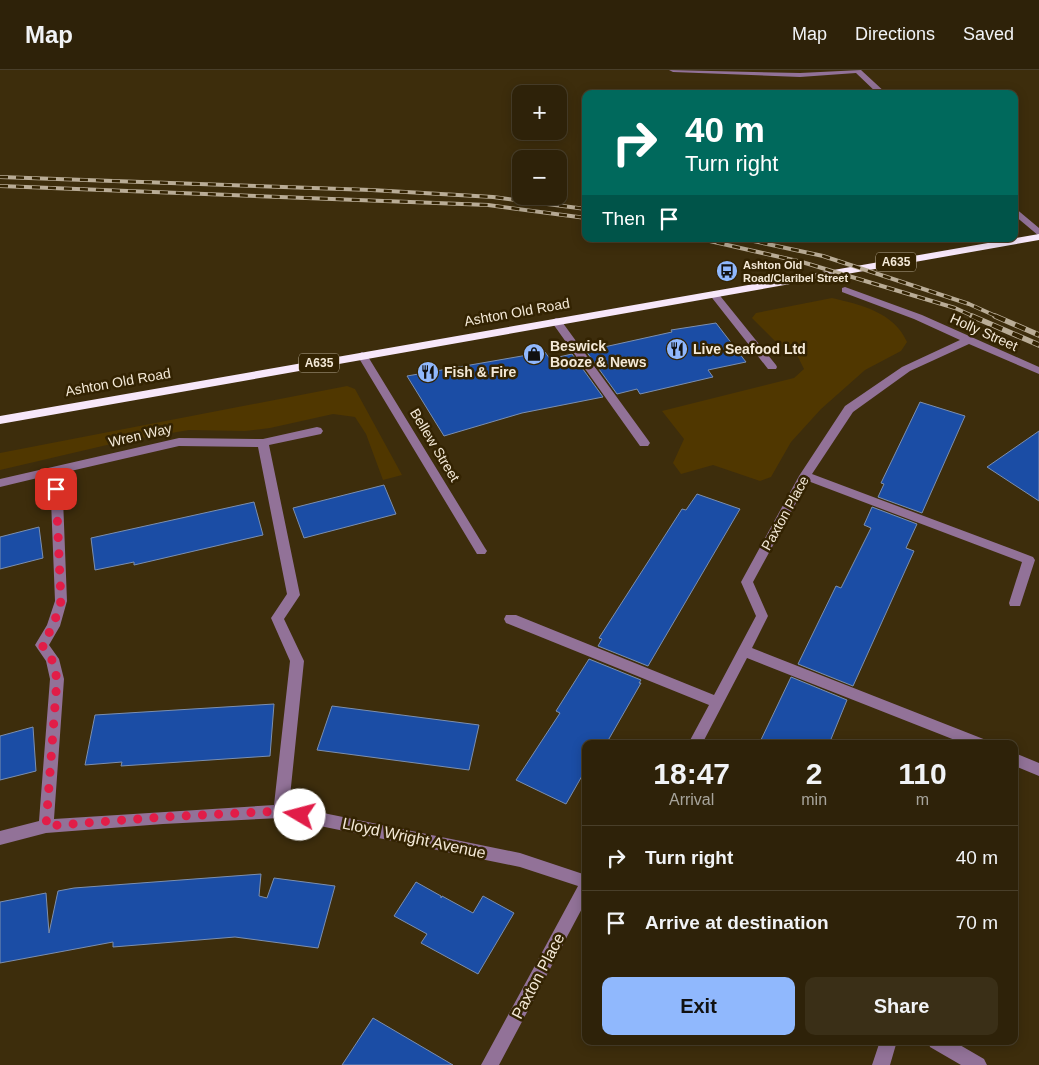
<!DOCTYPE html>
<meta charset="utf-8">
<style>
body{margin:0;font-family:Arial,sans-serif;background:#3a2f17;color:#f1f3f6;height:100vh;display:flex;flex-direction:column;font-size:19px;white-space:nowrap}
*{box-sizing:border-box;margin:0}
p{font-size:16px;color:#a7a49c}
.icon{flex:none;width:28px;height:28px;fill:none;stroke:currentColor;stroke-width:2;stroke-linecap:round;stroke-linejoin:round}
.map{position:relative;flex:1;overflow:hidden}
.drawer{position:absolute;left:582px;top:670px;width:436px;height:305px;display:flex;flex-direction:column;background:#2e2209;border-radius:10px;box-shadow:0 2px 12px #0003,0 0 0 1px #493f2a}
.drawer>*{flex:none}
.banner{position:absolute;left:582px;top:20px;width:436px;height:152px;border-radius:10px;box-shadow:0 2px 12px #0003,0 0 0 1px #493f2a;background:#00695c;color:#fff;overflow:hidden}
.controls{position:absolute;left:512px;top:15px;display:grid;gap:10px}
.controls a{display:grid;place-items:center;width:55px;height:55px;border-radius:10px;background:#2e2209;box-shadow:0 2px 12px #0003,0 0 0 1px #493f2a;font-size:25px}
.pin{position:absolute;display:grid;place-items:center;width:42px;height:42px;color:#fff;margin:-21px;border-radius:10px;box-shadow:0 2px 8px #0006}
.me{position:absolute;width:55px;margin:-28px;rotate:278deg;stroke-linejoin:round;filter:drop-shadow(0 0 4px #0008)}
.turn{display:flex;align-items:center;gap:18px;height:105px;padding:0 20px;font-size:22px}
.turn .icon{width:65px;height:65px;stroke-width:2.5}
.turn b{display:block;font-size:35px;line-height:42px}
.then{display:flex;align-items:center;height:48px;padding:0 20px;background:#0003;gap:10px;font-size:19px}
.eta{display:flex;justify-content:space-evenly;align-items:center;height:85px;text-align:center}
.eta b{font-size:30px;font-weight:800;line-height:35px}
.cta{display:flex;gap:10px;margin-top:auto;padding:10px 20px}
.cta a{flex:1;height:58px;border-radius:10px;background:#90b8fd;color:#111;font-size:20px;font-weight:800;line-height:58px;text-align:center}
.cta a+a{background:#3a2f17;color:#f1f3f6}
ul{padding:0;list-style:none}
li{display:flex;align-items:center;gap:15px;height:65px;padding:0 20px;border-top:1px solid #493f2a}
li div{flex:1}
li b{display:block;font-size:19px}
li em{font-style:normal}
header{display:flex;align-items:center;gap:30px;box-sizing:border-box;height:70px;padding:0 25px;background:#2e2209;border-bottom:1px solid #493f2a}
header strong{font-size:24px}
nav{display:flex;gap:28px;margin-inline-start:auto;font-size:18px}
.map>svg:first-child{display:block}
.green{fill:#503700}
.building{fill:#1b4da5;stroke:#7c8faf}
.lines{fill:none;stroke-linecap:round;stroke-linejoin:round}
.minor{fill:#927298;fill-rule:evenodd}
.highway{fill:#f7e7fa;fill-rule:evenodd}
.rail-far1-casing{stroke:#b9ac96;stroke-width:4}
.rail-casing{stroke:#b9ac96;stroke-width:5.5}
.rail-far1{stroke:#332302;stroke-width:2.5;stroke-dasharray:8;stroke-linecap:butt}
.rail{stroke:#332302;stroke-width:4;stroke-dasharray:11;stroke-linecap:butt}
.route{stroke:#e11d48;stroke-width:9;stroke-dasharray:0 16.2}
.labels{text-anchor:middle;dominant-baseline:central;stroke-width:5;stroke-linejoin:round;paint-order:stroke}
.far-poi-label{font-size:11px;font-weight:bold;fill:#f4e9d7;stroke:#332302;text-anchor:start}
.shield{fill:#332302;stroke:#baae97;stroke-width:1}
.shield-label{font-size:12px;font-weight:bold;fill:#f4e9d7}
.street-label{font-size:14px;fill:#f4e9d7;stroke:#332302}
.poi-label{font-size:14px;font-weight:bold;fill:#f4e9d7;stroke:#332302;text-anchor:start}
.near-street-label{font-size:16px;fill:#f4e9d7;stroke:#332302}
</style>
<header>
<strong>Map</strong>
<nav><a>Map</a><a>Directions</a><a>Saved</a></nav>
</header>
<div class="map">
<svg width="1039" height="995" viewBox="0 0 1039 995">
<rect width="100%" height="100%" fill="#3d2d0c"/>
<path class="green" d="M832 228C861 235 894 242 907 272L901 281 865 300 821 339 791 372 771 407 760 411 713 395 681 404 673 393 684 369 662 341 794 308 804 299 797 285 779 275 752 248 756 243Z
M347 316 355 319 402 405 383 410 366 364 355 347 333 344 270 358 245 361 189 360 124 371 0 400V383Z"/>
<path class="building" d="M716 253 746 292 708 300 713 307 640 324 637 319 617 324 586 281 672 262 671 260Z
M545 282 550 289 572 284 603 327 522 343 444 366 407 306Z
M920 332 965 346 922 443 878 427 884 414 881 413Z
M1039 361V431L987 397Z
M384 415 396 444 304 468 293 438Z
M697 424 740 439 648 596 598 576 602 569 599 568 682 439 686 440Z
M254 432 263 465 134 495V492L95 500 91 468Z
M872 437 917 454 906 478 914 481 853 616 798 594 836 516 841 518 871 458 864 455Z
M39 457 43 488 0 499V467Z
M589 589 641 610 639 613H641L606 674H586V699L566 734 516 710 560 643 556 641Z
M791 607 847 630 829 674H759Z
M274 634 270 686 121 696 122 692 85 695 95 645Z
M332 636 479 655 469 700 317 680Z
M33 657 36 701 0 710V666Z
M261 804 259 826 267 828 274 808 335 816 318 878 235 867 113 877V872L0 893V832L46 823 49 863 58 821 74 818Z
M416 812 441 826V828L442 826 473 843 483 826 514 843 478 904 421 873 427 864 394 846Z
M373 948 453 995H342Z"/>
<g class="lines">
<path class="minor" d="M669 0 800 3 861 0 887 24H878L856 3 800 7 673 2Z
M1015 138 1039 158V166L1015 146Z
M845 217 922 245 1039 297V304L969 274 910 301 853 342 812 404 1033 487 1035 490 1021 533 1020 536H1010L1009 533 1022 492 808 411 753 512 768 546 752 578 986 670 988 674H965L747 588 702 674H688L709 635 506 553 504 549 506 545H516L714 625 756 546 741 512 799 406 845 336 902 297 960 270 914 249 842 222V218Z
M714 221 717 222 776 295 777 297 776 299H768L709 224Z
M556 248 560 249 648 370 650 373 648 376H640L551 251Z
M362 282 367 285 485 478 487 481 485 484H477L357 285Z
M317 357 321 358 323 361 321 364 269 375 300 525 284 549 304 591 289 736 520 783 586 805V831L499 995H481L578 816 520 797 281 748 163 754 46 763 0 775V761L39 751 50 609 46 591 35 575 47 555 55 531 50 405 0 417V409L179 368 263 369ZM179 376 258 377 287 524 271 548 290 591 274 735 54 749 64 609 59 589 49 575 60 556 67 531 62 403Z
M1015 683 1039 693V706L1015 696Z
M880 971H897L890 995H872Z
M928 971H953L984 989 987 995H961L930 977Z"/>
<path class="highway" d="M1039 164V170L0 354V346Z"/>
<g class="rail-far1-casing">
<path id="rail-far1" d="M0 107 371 120 493 127 586 139
M0 116 488 135 586 148
M701 169 802 192 955 238 975 247
M744 169 823 186 969 234 998 247"/>
</g>
<g class="rail-casing">
<path id="rail" d="M972 246 1039 275
M995 246 1039 265"/>
</g>
<use href="#rail-far1" class="rail-far1"/>
<use href="#rail" class="rail"/>
</g>
<g class="lines">
<path class="route" d="M56 419 61 531 53 556 42 575 52 590 57 609 46 756 163 747 281 741 300 745"/>
</g>
<defs>
<g id="bus-disc" transform="scale(1.125)"><circle r="9.5" fill="#90b8fd" stroke="#332302"/><path d="M-5-6H5V4H4V6H2V4H-2V6H-4V4H-5ZM-3.5-4V0h7V-4ZM-3.5 1.2v1.5H-2V1.2ZM2 1.2v1.5H3.5V1.2Z" fill="#111"/></g>
<g id="restaurant-disc" transform="scale(1.125)"><circle r="9.5" fill="#90b8fd" stroke="#332302"/><path d="M-5-6h1v4h1v-4h1v4h1v-4h1v5L-1.5 .5V6h-2V.5L-5-1ZM5-6V6H3V1.5H1.5Q1.5-4 5-6Z" fill="#111"/></g>
<g id="shop-disc" transform="scale(1.125)"><circle r="9.5" fill="#90b8fd" stroke="#332302"/><path d="M-5-2.5h2.3a2.7 3.5 0 0 1 5.4 0H5L5.5 6h-11ZM-1.5-2.5h3a1.5 2.3 0 0 0-3 0Z" fill="#111"/></g>
</defs>
<g fill-rule="evenodd">
<use href="#bus-disc" x="727" y="201"/>
<use href="#restaurant-disc" x="677" y="279"/>
<use href="#shop-disc" x="534" y="284"/>
<use href="#restaurant-disc" x="428" y="302"/>
</g>
<g class="labels">
<g class="far-poi-label">
<text x="743" y="195">Ashton Old<tspan x="743" dy="13">Road/Claribel Street</tspan></text>
</g>
<g class="shield">
<rect x="876" y="182.5" width="40" height="19" rx="4"/>
<rect x="299" y="283.5" width="40" height="19" rx="4"/>
</g>
<g class="shield-label">
<text x="896" y="192">A635</text>
<text x="319" y="293">A635</text>
</g>
<g class="street-label">
<text transform="translate(517 242) rotate(-10)">Ashton Old Road</text>
<text transform="translate(984 262) rotate(24)">Holly Street</text>
<text transform="translate(118 312) rotate(-10)">Ashton Old Road</text>
<text transform="translate(140 365) rotate(-13)">Wren Way</text>
<text transform="translate(435 375) rotate(59)">Bellew Street</text>
<text transform="translate(785 443) rotate(-61)">Paxton Place</text>
</g>
<g class="poi-label">
<text x="550" y="276">Beswick<tspan x="550" dy="16">Booze &amp; News</tspan></text>
<text x="693" y="279">Live Seafood Ltd</text>
<text x="444" y="302">Fish &amp; Fire</text>
</g>
<g class="near-street-label">
<text transform="translate(414 768) rotate(12)">Lloyd Wright Avenue</text>
<text transform="translate(538 906) rotate(-62)">Paxton Place</text>
</g>
</g>
</svg>
<div class="controls">
<a>+</a>
<a>−</a>
</div>
<div class="pin" style="left:56px;top:419px;background:#d93025"><svg class="icon" aria-label="arrive" viewBox="0 0 24 24"><path d="M6 21V4h12l-3 4 3 4H6"/></svg></div>
<svg class="me" style="left:300px;top:745px" viewBox="-20 -20 40 40"><circle r="19" fill="#fff"/><path d="M0-13L10 11 0 6-10 11z" fill="#e11d48"/></svg>
<div class="banner">
<div class="turn"><svg class="icon" aria-label="right" viewBox="0 0 24 24"><path d="M7 20v-9h11M14 6l5 5-5 5"/></svg><div><b>40 m</b>Turn right</div></div>
<div class="then">Then<svg class="icon" aria-label="arrive" viewBox="0 0 24 24"><path d="M6 21V4h12l-3 4 3 4H6"/></svg></div>
</div>
<section class="drawer">
<div class="eta">
<div><b>18:47</b><p>Arrival</p></div>
<div><b>2</b><p>min</p></div>
<div><b>110</b><p>m</p></div>
</div>
<ul>
<li><svg class="icon" aria-label="right" viewBox="0 0 24 24"><path d="M7 20v-9h11M14 6l5 5-5 5"/></svg><div><b>Turn right</b></div><em>40 m</em></li>
<li><svg class="icon" aria-label="arrive" viewBox="0 0 24 24"><path d="M6 21V4h12l-3 4 3 4H6"/></svg><div><b>Arrive at destination</b></div><em>70 m</em></li>
</ul>
<div class="cta"><a>Exit</a><a>Share</a></div>
</section>
</div>
